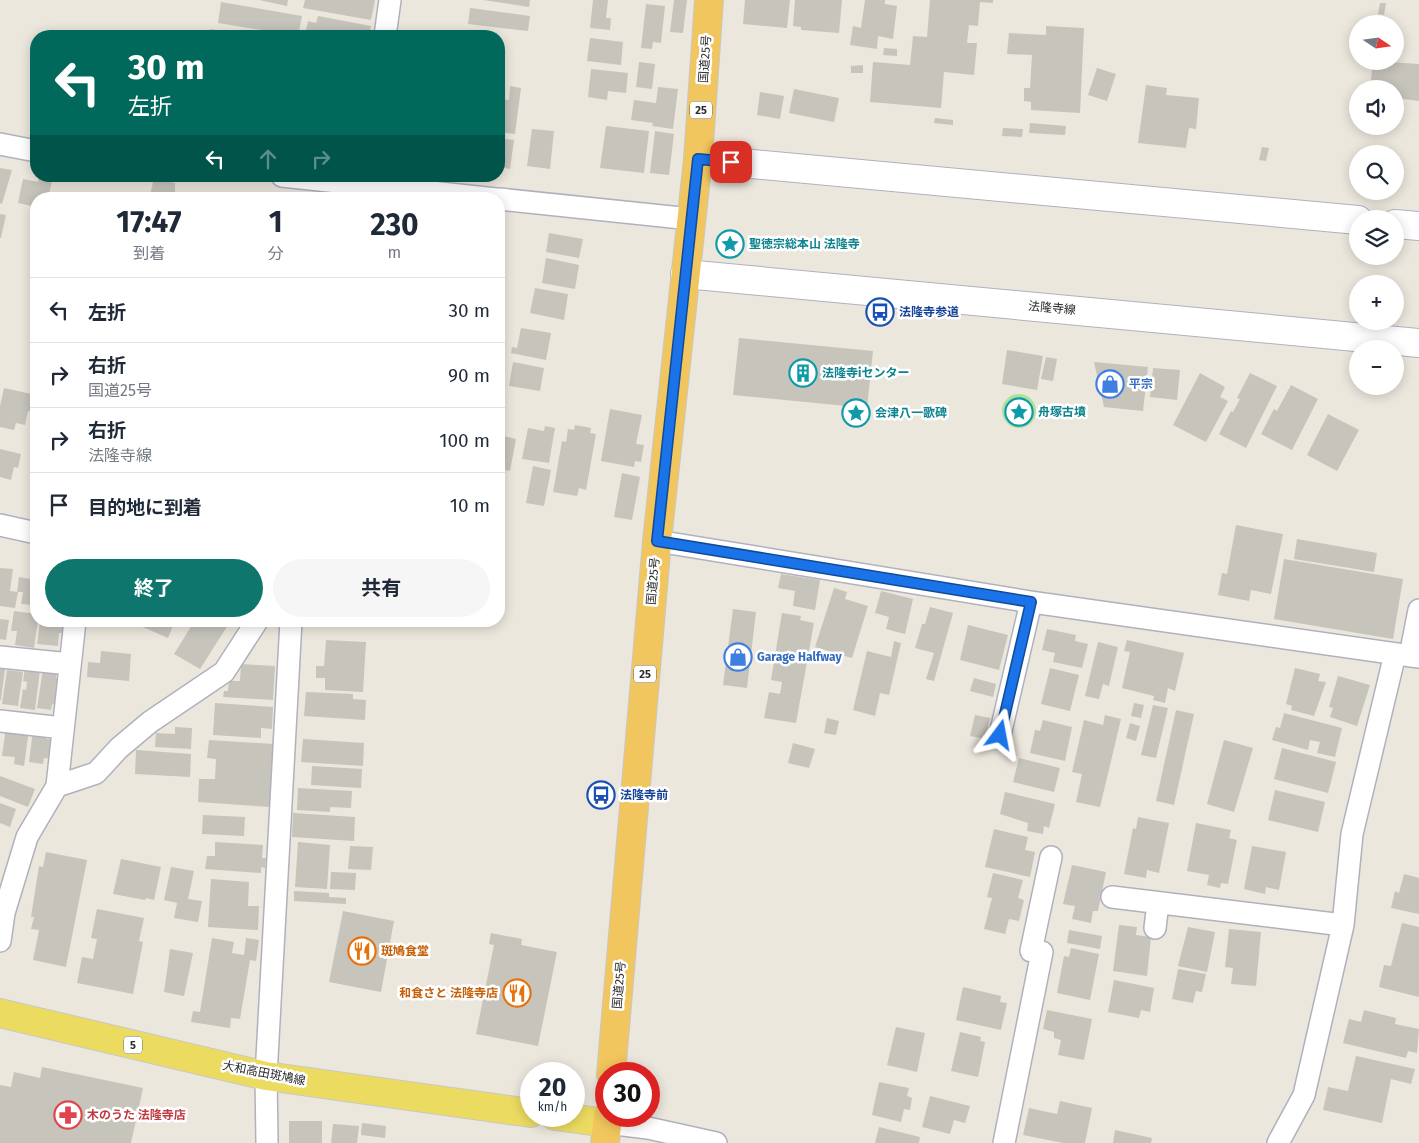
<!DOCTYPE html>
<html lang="ja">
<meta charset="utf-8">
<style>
body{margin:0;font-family:"Fira Sans","Noto Sans JP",sans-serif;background:#f6f6f7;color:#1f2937;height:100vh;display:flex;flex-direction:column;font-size:19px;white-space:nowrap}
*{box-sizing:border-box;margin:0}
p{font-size:16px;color:#747a83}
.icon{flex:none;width:28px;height:28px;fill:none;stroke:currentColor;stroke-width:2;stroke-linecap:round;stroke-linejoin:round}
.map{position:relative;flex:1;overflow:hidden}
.details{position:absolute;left:30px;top:192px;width:475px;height:435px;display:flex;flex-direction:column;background:#fff;border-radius:20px;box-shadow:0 2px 12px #0003}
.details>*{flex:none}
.banner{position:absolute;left:30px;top:30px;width:475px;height:152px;border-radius:20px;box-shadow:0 2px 12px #0003;background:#00695c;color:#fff;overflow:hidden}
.needle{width:32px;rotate:103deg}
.controls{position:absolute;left:1349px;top:15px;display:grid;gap:10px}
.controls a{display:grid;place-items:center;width:55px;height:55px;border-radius:50%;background:#fff;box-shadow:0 2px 12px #0003;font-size:25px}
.speed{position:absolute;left:520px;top:1062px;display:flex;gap:10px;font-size:25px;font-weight:700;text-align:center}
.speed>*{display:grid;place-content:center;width:65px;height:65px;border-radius:50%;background:#fff;box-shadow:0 2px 12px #0003;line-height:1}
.speed small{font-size:12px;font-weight:400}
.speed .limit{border:8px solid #d22;background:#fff;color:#111}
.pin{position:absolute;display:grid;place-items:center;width:42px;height:42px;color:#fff;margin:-21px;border-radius:10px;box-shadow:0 2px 8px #0006}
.me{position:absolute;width:55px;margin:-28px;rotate:13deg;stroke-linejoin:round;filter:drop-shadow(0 0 4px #0008)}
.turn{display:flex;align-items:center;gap:18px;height:105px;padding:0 15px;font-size:22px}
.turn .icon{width:65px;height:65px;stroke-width:2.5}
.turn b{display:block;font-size:35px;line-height:42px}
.lanes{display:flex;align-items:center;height:48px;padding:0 15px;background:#0003;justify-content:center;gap:25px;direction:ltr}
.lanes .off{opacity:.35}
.eta{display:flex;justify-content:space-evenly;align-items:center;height:85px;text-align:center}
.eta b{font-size:30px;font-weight:700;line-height:35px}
.cta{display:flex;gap:10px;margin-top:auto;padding:10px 15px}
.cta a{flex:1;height:58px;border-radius:30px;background:#0f766e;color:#fff;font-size:20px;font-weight:700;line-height:58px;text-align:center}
.cta a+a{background:#f6f6f7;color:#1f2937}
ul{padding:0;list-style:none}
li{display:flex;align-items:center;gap:15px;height:65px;padding:0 15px;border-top:1px solid #e0e1e3}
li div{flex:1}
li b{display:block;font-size:19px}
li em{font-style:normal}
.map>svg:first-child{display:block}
.green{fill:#abe19b}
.building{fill:#c7c4bc}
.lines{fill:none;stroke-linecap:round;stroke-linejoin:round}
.minor-casing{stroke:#b0b1be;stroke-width:24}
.secondary-casing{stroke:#b0b1be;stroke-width:30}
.primary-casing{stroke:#c8c8c8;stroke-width:30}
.trunk-casing{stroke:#c8c8c8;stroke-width:30}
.minor{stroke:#fff;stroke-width:21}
.secondary{stroke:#fff;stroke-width:28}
.primary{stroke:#ecdb61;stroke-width:28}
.trunk{stroke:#f2c65e;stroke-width:28}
.route-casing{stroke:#114b97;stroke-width:12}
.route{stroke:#1a73e8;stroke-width:9}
.labels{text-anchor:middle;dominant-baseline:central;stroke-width:5;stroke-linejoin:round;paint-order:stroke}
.shield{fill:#fff;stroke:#6a6a6a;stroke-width:1}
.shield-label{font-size:11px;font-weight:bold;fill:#2a2a2a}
.street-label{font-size:12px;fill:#2a2a2a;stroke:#fff}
.culture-label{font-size:12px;font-weight:bold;fill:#0d838f;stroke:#fff;text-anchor:start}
.transit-label{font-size:12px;font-weight:bold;fill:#164399;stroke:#fff;text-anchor:start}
.shop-label{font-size:12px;font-weight:bold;fill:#366cbe;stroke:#fff;text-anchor:start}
.food-label{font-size:12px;font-weight:bold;fill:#c56008;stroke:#fff;text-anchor:start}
.health-label{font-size:12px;font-weight:bold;fill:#be3a42;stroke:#fff;text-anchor:start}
</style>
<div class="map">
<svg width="1419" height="1143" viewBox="0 0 1419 1143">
<rect width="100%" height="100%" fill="#ece7dd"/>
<path class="green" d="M1002 411a17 17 0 1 1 34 0a17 17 0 1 1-34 0Z"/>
<path class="building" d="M259 0H288L287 6Z
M305 0H375L371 20 303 8Z
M483 0H530L529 7Z
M593 0H608L606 18H611L610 30 590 28Z
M674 0H687L683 33 670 32Z
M745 0H790L787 28 743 24Z
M795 0H842L839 33 801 30V27L793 26Z
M865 0H885V4L897 6 893 39 878 36 877 49 850 45 853 26 861 28Z
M930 0H993V3L980 2 978 26 969 25 967 43H977L974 75 944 72 941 108 870 102 873 62 910 65 913 36 927 37Z
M221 2 302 16 298 36 218 23Z
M1380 3H1386L1384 15 1378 14Z
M646 4 665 6 661 43 653 42 652 49 641 48Z
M470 8 530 16 528 31 468 24Z
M318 16 371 26 369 36 305 35 308 21 316 23Z
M1046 26 1084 28 1080 113 1031 110V102L1024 101V88H1030L1032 55 1007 54 1009 33 1046 35Z
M210 29 248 35V36H209Z
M590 38 623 42 621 65 587 61Z
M884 48 897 49V56L883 55Z
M1373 61 1419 64V101L1395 98V89H1370Z
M639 62 655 64 652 89 636 87Z
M863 65V73H851V66Z
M1097 68 1116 74 1107 101 1088 95Z
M591 69 628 73 626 93 608 91 607 100 588 97Z
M1146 85 1167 88 1166 95 1199 98 1196 129 1189 128 1186 148 1138 143Z
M510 86 521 88 515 134 499 132 501 99 509 100Z
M658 87 678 89 673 129 652 126 653 123 631 120 634 100 656 103Z
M794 89 839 98 834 122 789 113Z
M760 92 784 96 780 119 757 115Z
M935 118 953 120V125L934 123Z
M1030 123 1066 126 1065 135 1029 133Z
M606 126 649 131 644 173 600 168Z
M1003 128 1023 129 1022 137 1002 136Z
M532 129 554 131 550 169 527 166Z
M655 131 674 134 669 175 650 173Z
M499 138 514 140 510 169 499 167Z
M1262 147 1269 148 1266 161 1259 160Z
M0 168 12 170 2 204 0 203Z
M39 176H53L48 199H36V207L18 203 23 179 38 182Z
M154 178 175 183V199H149Z
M181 193 198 197 197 199H180Z
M0 214 6 215 1 238H0Z
M549 233 583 239 579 258 546 252Z
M546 258 579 265 575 289 542 283Z
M535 288 568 294 564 320 530 313Z
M521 328 551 333 546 360 511 353 512 347 517 348Z
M739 338 873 351 867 408 733 395Z
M1007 350 1043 356 1037 390 1002 384Z
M1046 357 1057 359 1053 381 1041 379Z
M513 362 544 368 540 391 509 386Z
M1094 362 1148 367 1143 411 1104 407Z
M1153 368 1180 370 1177 400 1150 397Z
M1200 373 1225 387 1220 397 1228 401 1206 442 1173 425Z
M1250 373 1277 386 1246 448 1219 434 1231 411 1233 412 1240 399 1237 398Z
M1291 385 1318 399 1292 450 1261 434 1274 409 1277 411Z
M4 388 36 395V413L28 411 25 425 16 423 14 430 0 427V406Z
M610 409 642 415 636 444 644 445 641 462 635 461 634 467 601 461Z
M1328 414 1359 430 1337 471 1307 455Z
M575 425 591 428 590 433 596 434 586 490 579 488 577 496 553 492 562 441 566 442 568 429 574 430Z
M545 426 555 428 549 463 522 459 528 428 544 431Z
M499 435 516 439 510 471 499 469Z
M0 449 21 454 18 468 14 467 11 480 0 477Z
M533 466 551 470 544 506 526 503Z
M622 473 640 477 632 520 614 517Z
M1236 525 1283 534 1271 594 1251 590 1249 601 1218 595 1222 573 1227 574Z
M1297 539 1377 553 1374 572 1294 559Z
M1284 559 1403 579 1393 639 1274 619Z
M0 568 13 569 10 591 18 592 15 608 0 606Z
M781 574 820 580 815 610 793 606 795 591 778 588Z
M19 577 36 580V597H34L33 605 21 604 23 592H17Z
M834 588 847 592 845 599 868 606 852 658 815 647Z
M881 591 913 599 905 634 886 629 889 617 875 613Z
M930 607 953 613 934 681 926 679 934 653 915 648 922 624H925Z
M733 609 756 612 747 688 723 685Z
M14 611 36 614 38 621 34 648 15 645 17 631H11Z
M782 613 801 616 800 620 814 623 796 723 764 718 769 692 780 694 782 682 771 680Z
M0 619 9 620 6 640 0 639Z
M40 621H66L65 633H59L58 646 37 644Z
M129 621H175L168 638Z
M190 621H222L228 625 200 669 174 654 192 625 189 623Z
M968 625 1008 635 999 670 960 660Z
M1047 629 1076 635 1075 641 1088 644 1082 668 1053 662 1055 653 1042 650Z
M326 640 366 642 363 692 325 690V678H316V666H324Z
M1127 640 1184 653 1175 691 1168 688 1165 703 1153 700 1154 696 1122 688 1130 652 1124 651Z
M894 641 901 643 889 695 880 693 875 716 853 710 867 651 891 657Z
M1098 642 1118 647 1109 686 1103 684 1099 699 1085 696Z
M101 651 131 654 129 681 87 677 88 662 100 663Z
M241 664 275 666 273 700 223 697 224 691H228L229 681H240Z
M0 668 5 669 1 700H0Z
M25 668 40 670 35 710 20 708 23 689 26 690 27 682 23 681Z
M1050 668 1079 675 1070 711 1041 704Z
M1295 668 1320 674 1318 681 1326 682 1314 716 1291 710 1292 706 1286 704Z
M43 669 57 670 56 678H60L57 705 52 704 51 710 37 708Z
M7 670 23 672 18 706 2 704Z
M1338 676 1370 685 1357 726 1330 717 1333 708 1329 707Z
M974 678 996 684 993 697 970 691Z
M306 692 353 694V699L366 700 365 720 304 716Z
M215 703 273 707 272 729 261 728V738L213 735Z
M1134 703 1144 705 1141 718 1131 716Z
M1153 705 1168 708 1156 758 1141 755Z
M1176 710 1194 714 1174 805 1156 801Z
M1284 713 1342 728 1335 757 1317 753 1320 742 1310 740 1308 750 1272 740 1276 727 1280 728Z
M975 715 990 718 985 739 970 736Z
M1105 715 1121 719 1100 807 1076 802 1082 774 1072 772 1084 720 1103 725Z
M827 718 839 721 836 735 824 733Z
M1043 720 1072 727 1065 761 1030 753 1035 730 1040 731Z
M1130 723 1140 726 1136 741 1126 738Z
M6 727 29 730 24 766 14 764 15 757 2 756Z
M175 727 192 728 191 749 155 747 156 733 175 734Z
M33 730 47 731 46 739 54 740 51 759 44 758 43 764 29 762Z
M303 739 364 743 363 766 301 762Z
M209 740 274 744 270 807 198 802 199 779H215L216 759 207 758Z
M1224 740 1253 748 1234 812 1207 804Z
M793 743 815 749 809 768 788 763Z
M1282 748 1336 762 1328 793 1274 779Z
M136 750 191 754 190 777 135 774Z
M1019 758 1060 768 1054 792 1013 782Z
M312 766 362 769 361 788 311 785Z
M0 776 35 789 28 807 0 796Z
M298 788 352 791 351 808 330 807V812L297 810Z
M1275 790 1325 802 1318 832 1268 820Z
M1005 792 1055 804 1049 828 1044 826 1043 834 1027 831 1028 823 1000 814Z
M0 803 16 809 10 827 0 823Z
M293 813 355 817 354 841 292 837Z
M203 815 245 817 244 836 202 834Z
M1138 817 1169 823 1159 873 1147 870 1146 878 1124 874 1133 828 1136 829Z
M1196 823 1231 830 1229 838 1237 840 1228 884 1221 883 1220 888 1207 885 1209 875 1187 871Z
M994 829 1028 837 1025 850 1035 852 1030 877 985 867Z
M215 842 263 845 262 858H266L265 868 261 867V873L205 869 207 856H215Z
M298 842 330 845 327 889 295 887Z
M350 846 373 847 371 870 348 869Z
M1252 846 1286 852 1279 890 1266 887 1265 894 1244 889Z
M46 852 87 860 66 967 33 960 39 930 31 929 34 917H31L39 866 43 867Z
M121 859 161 867 154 900 146 898 145 900 113 894Z
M1072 865 1106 872 1098 911H1093L1091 923 1072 919 1075 906 1063 904Z
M171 867 194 871 188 899 202 901 198 922 174 918 177 903 164 900Z
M331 872 356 873 355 890 330 889Z
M993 873 1023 880 1018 898 1024 900 1019 921 1009 919 1005 934 984 929 992 898 987 897Z
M1404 874 1419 878V914L1391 908 1395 891 1399 893Z
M211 879 249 882 248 906H259L258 930 208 927Z
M294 891 329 893V897L346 898V904L294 901Z
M97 909 144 918 139 941 143 942 133 994 77 983 82 957 93 959 97 939 91 938Z
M343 911 394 921 381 992 329 982Z
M1402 923 1419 927V997L1379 987 1384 965 1391 966Z
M1119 925 1137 927 1136 935 1151 937 1147 976 1113 971Z
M1188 927 1215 932 1207 972 1178 966Z
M1229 929 1261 932 1256 986 1231 984 1233 968 1225 967Z
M1069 930 1102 936 1100 949 1067 943Z
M491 933 522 939 521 945 557 952 538 1046 476 1034 494 945 489 944Z
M212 938 234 942 232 953 244 955 246 938 259 940 256 961 250 960 240 1019 231 1018 230 1028 191 1022 193 1011 200 1012Z
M1071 948 1099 954 1090 1000 1057 993 1064 956 1069 957Z
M170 949 193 953 184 996 164 992Z
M1178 969 1206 974 1202 992 1196 991 1193 1003 1172 999Z
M1114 980 1154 988 1150 1012 1141 1010 1139 1018 1108 1012Z
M963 987 1001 996 1000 1002 1007 1003 1001 1030 956 1020Z
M1047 1010 1092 1019 1084 1060 1058 1055 1061 1040 1054 1038V1032L1043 1029Z
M1364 1010 1396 1018 1395 1024 1419 1029 1417 1053 1408 1051 1406 1058 1343 1043 1349 1019 1361 1022Z
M896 1027 925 1033 917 1072 887 1065Z
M960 1032 981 1037 980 1041 985 1042 978 1077 951 1071Z
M1356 1056 1415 1069 1411 1084 1391 1079 1382 1123 1323 1110 1328 1087 1348 1091Z
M42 1067 143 1088 131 1143H0V1085L11 1087 14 1072 40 1078Z
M879 1082 909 1088 907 1096 912 1098 910 1110 904 1109 901 1122 872 1115Z
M930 1096 970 1106 965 1123 954 1120 950 1134 922 1127Z
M1060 1101 1092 1108 1085 1143H1063L1023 1135 1029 1108 1057 1114Z
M289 1121H322V1143H289Z
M362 1123 386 1126 385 1138 361 1135Z
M333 1124 359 1126 357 1143H331Z
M879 1127 920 1137 919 1143H875Z
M1115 1130 1152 1138 1151 1143H1113Z"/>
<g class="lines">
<g class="minor-casing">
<path id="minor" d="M385 36 390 0
M0 144 36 151
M282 176 496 199
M499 199 691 219
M0 525 36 533
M657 541 1031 602 1419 657
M1410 656 1419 610
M0 657 70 664
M0 721 63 728
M1000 735 1031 602
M57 786 75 621
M1112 897 1343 925
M1155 928 1158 903
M0 941 4 913 27 837 57 786 96 773 119 748 150 722 224 672 257 621
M607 1123 648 1128 716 1143
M267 1143 266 1076 291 621
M1004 1143 1042 952 1031 951 1051 857
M1278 1143 1304 1095 1343 925 1352 834 1395 654"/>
</g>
<g class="secondary-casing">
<path id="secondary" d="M698 159 1358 220
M1395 224 1419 226
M685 274 1419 343"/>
</g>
<g class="primary-casing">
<path id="primary" d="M0 1013 266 1076 531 1113
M555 1116 607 1123"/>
</g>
<g class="trunk-casing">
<path id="trunk" d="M611 1074 657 541 698 159 709 0
M605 1143 608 1116"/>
</g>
<use href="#minor" class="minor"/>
<use href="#secondary" class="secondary"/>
<use href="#primary" class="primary"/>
<use href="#trunk" class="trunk"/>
</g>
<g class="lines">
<g class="route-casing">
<path id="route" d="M731 162 698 159 657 541 1031 602 1000 735"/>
</g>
<use href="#route" class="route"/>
</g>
<defs>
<g id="sight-ring" transform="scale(1.4375)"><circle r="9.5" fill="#fff" stroke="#0f9aa8" stroke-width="1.5"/><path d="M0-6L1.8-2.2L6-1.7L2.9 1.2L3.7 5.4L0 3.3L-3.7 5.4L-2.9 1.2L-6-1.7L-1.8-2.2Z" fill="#0f9aa8"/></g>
<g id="bus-ring" transform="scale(1.4375)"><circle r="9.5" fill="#fff" stroke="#1a4fb4" stroke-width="1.5"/><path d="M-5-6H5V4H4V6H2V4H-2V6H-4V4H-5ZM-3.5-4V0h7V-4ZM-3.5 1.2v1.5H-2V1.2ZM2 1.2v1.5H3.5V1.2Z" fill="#1a4fb4"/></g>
<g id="building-ring" transform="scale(1.4375)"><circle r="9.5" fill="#fff" stroke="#0f9aa8" stroke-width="1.5"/><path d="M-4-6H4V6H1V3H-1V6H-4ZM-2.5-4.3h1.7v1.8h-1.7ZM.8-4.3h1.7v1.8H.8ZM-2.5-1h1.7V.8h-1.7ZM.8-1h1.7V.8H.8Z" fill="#0f9aa8"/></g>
<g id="shop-ring" transform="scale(1.4375)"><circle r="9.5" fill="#fff" stroke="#3f7fe0" stroke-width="1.5"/><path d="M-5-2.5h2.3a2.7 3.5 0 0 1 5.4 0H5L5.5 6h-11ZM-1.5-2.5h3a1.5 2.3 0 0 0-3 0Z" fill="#3f7fe0"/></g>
<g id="restaurant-ring" transform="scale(1.4375)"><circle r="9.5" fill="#fff" stroke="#e8710a" stroke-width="1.5"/><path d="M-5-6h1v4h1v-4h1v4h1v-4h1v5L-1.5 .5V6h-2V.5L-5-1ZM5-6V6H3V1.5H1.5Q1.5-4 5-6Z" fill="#e8710a"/></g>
<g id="pharmacy-ring" transform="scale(1.4375)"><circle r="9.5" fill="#fff" stroke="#e0444e" stroke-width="1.5"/><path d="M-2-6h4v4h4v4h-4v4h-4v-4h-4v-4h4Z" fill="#e0444e"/></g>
</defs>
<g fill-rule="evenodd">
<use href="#sight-ring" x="730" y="244"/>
<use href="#bus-ring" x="880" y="312"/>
<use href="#building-ring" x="803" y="373"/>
<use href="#shop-ring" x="1110" y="384"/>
<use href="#sight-ring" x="1019" y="412"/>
<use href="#sight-ring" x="856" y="413"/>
<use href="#shop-ring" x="738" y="657"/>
<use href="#bus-ring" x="601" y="795"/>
<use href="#restaurant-ring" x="362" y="951"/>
<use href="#restaurant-ring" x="517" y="993"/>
<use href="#pharmacy-ring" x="68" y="1115"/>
</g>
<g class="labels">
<g class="shield">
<rect x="690" y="101.5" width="22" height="17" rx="4"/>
<rect x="634" y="665.5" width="22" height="17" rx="4"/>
<rect x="124" y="1036.5" width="18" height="17" rx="4"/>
</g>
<g class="shield-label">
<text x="701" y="110">25</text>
<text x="645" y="674">25</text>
<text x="133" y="1045">5</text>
</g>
<g class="street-label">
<text transform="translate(705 59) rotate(-86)">国道25号</text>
<text transform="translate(1052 308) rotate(5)">法隆寺線</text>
<text transform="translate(653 581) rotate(-85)">国道25号</text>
<text transform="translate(619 985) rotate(-85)">国道25号</text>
<text transform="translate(264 1073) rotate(11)">大和高田斑鳩線</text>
</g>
<g class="culture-label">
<text x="749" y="244">聖徳宗総本山 法隆寺</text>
<text x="822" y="373">法隆寺iセンター</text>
<text x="1038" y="412">舟塚古墳</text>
<text x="875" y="413">会津八一歌碑</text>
</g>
<g class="transit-label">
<text x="899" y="312">法隆寺参道</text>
<text x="620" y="795">法隆寺前</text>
</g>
<g class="shop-label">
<text x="1129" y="384">平宗</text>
<text x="757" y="657">Garage Halfway</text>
</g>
<g class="food-label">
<text x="381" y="951">斑鳩食堂</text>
<text x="498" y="993" text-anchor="end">和食さと 法隆寺店</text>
</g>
<g class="health-label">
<text x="87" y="1115">木のうた 法隆寺店</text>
</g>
</g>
</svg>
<div class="controls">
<a><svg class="needle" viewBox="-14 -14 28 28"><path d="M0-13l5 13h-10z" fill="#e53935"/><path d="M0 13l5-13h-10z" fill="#747a83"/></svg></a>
<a><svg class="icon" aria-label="sound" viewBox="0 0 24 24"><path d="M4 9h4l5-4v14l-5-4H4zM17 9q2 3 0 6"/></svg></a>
<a><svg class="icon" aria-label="search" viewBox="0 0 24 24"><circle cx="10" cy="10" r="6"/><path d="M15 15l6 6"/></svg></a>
<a><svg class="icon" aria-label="layers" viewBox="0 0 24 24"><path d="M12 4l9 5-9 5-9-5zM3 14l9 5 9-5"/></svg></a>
<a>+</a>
<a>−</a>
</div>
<div class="speed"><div>20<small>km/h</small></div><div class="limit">30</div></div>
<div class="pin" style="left:731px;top:162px;background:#d93025"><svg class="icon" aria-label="arrive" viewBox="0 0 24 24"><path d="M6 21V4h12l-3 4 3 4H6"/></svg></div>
<svg class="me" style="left:1000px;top:735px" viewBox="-20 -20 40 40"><path d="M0-17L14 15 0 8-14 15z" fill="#1a73e8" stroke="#fff" stroke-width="4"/></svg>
<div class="banner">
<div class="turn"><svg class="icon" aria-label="left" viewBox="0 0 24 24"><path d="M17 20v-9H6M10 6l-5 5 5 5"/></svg><div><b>30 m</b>左折</div></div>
<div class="lanes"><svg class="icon" aria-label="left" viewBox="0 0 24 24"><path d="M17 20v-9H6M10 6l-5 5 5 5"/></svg><svg class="icon off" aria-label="ahead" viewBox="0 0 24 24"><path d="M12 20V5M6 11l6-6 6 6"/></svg><svg class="icon off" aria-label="right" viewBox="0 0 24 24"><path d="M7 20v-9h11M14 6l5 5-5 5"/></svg></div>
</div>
<section class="details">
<div class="eta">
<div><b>17:47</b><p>到着</p></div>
<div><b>1</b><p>分</p></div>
<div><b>230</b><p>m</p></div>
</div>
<ul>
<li><svg class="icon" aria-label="left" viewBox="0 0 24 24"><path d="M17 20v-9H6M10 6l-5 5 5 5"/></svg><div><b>左折</b></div><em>30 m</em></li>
<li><svg class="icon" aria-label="right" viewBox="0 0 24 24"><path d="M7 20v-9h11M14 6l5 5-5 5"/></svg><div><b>右折</b><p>国道25号</p></div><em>90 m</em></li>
<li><svg class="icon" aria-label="right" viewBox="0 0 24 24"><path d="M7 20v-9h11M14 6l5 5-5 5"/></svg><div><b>右折</b><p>法隆寺線</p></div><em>100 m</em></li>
<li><svg class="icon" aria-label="arrive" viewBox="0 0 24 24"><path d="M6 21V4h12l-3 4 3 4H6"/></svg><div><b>目的地に到着</b></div><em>10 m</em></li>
</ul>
<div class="cta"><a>終了</a><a>共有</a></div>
</section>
</div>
